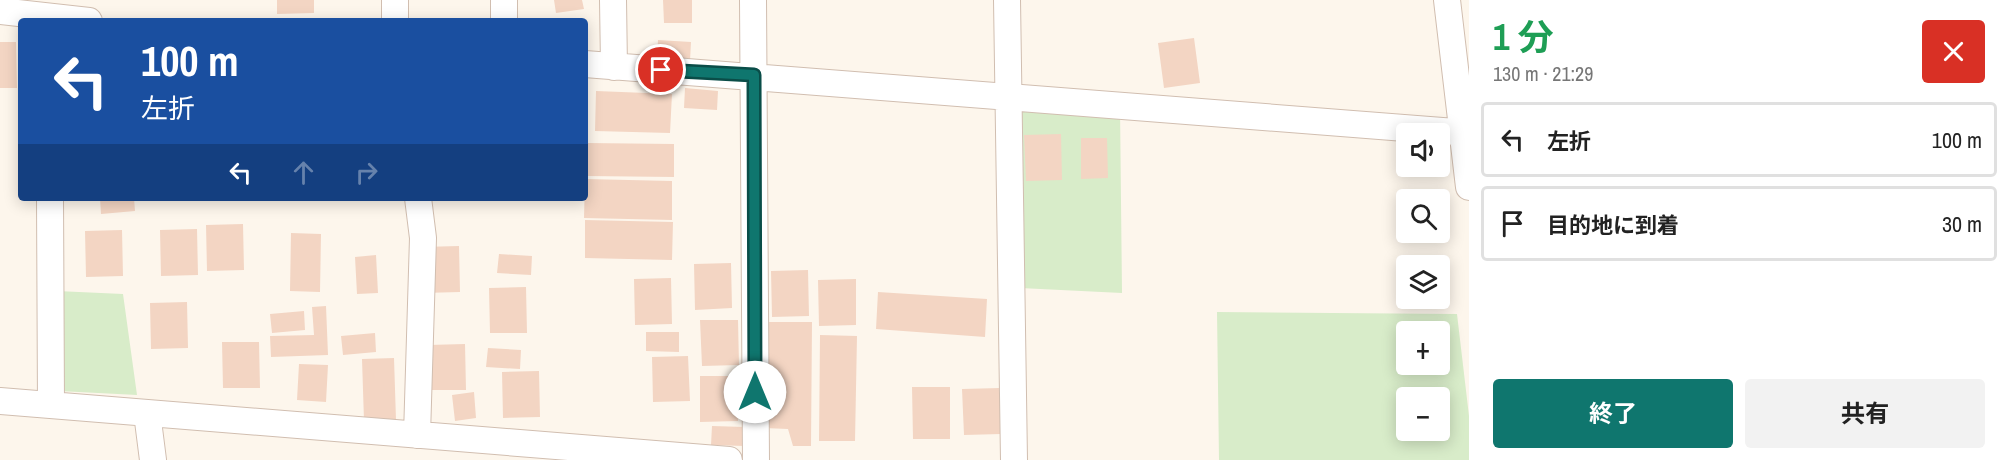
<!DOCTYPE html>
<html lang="ja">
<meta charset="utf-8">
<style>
body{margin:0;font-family:"Archivo Narrow","Noto Sans JP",sans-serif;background:#f2f2f2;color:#222;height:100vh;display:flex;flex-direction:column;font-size:22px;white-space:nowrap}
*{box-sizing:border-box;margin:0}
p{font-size:20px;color:#767676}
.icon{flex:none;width:33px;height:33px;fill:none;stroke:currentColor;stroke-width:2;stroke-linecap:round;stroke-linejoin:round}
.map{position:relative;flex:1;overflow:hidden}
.details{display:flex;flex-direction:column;background:#fff;width:540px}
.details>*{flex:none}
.guide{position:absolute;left:18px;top:18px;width:570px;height:183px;border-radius:6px;box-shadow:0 3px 15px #0003;background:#1a4fa0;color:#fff;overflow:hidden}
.fabs{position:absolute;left:1396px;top:123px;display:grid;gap:12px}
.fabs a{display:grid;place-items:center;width:54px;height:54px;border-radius:6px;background:#fff;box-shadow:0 3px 15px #0003;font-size:30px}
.pin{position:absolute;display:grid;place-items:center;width:51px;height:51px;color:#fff;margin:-26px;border:3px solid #fff;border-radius:50%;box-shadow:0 2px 6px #0007}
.me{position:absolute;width:66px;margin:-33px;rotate:0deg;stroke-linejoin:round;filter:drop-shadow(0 0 4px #0008)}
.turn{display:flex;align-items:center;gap:21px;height:126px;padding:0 24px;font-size:27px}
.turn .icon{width:78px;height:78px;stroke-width:2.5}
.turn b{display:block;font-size:42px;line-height:51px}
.lanes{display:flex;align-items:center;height:57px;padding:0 24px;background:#0003;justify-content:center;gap:30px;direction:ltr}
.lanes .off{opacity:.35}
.round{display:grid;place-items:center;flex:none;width:63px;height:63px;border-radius:6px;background:#f2f2f2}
.summary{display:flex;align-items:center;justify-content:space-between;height:102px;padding:0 24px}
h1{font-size:36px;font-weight:700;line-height:45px;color:#1e9e55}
.button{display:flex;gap:12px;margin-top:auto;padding:12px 24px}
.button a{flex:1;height:69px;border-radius:6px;background:#0f766e;color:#fff;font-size:24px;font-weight:700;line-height:69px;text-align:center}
.button a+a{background:#f2f2f2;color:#222}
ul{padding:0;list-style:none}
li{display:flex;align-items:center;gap:18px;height:75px;margin:0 12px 9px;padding:0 12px;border:3px solid #e0e0e0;border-radius:6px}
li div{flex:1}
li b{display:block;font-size:22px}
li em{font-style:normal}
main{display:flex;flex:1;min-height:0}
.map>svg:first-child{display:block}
.green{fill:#d8ecc9;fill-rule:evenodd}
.building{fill:#f3d5c3}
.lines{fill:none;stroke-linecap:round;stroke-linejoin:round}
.minor-casing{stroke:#d1beb0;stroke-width:28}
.minor{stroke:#fff;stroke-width:26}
.route-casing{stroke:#0a4d48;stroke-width:15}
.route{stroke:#0f766e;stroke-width:10}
</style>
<main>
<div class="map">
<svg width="1469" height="460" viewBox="0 0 1469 460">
<rect width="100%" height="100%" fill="#fdf6ec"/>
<path class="green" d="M1016 99 1120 107 1122 293 1020 288Z
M57 291 123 294 137 395 59 391Z
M1217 312 1457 314 1469 416V460H1219ZM1407 332H1440V364H1407ZM1407 398H1440V430H1407Z"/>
<path class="building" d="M277 0H314V13L277 14Z
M554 0H582L584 9 556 13Z
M663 0H692V23H664Z
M1194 38 1200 83 1164 88 1158 43Z
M658 40 691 42 690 61 657 59Z
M0 42H16L17 88H0Z
M685 88 718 91 717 110 684 108Z
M596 91 672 94 670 133 595 131Z
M1061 134 1062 180 1026 181 1024 135Z
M1081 138H1107L1108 178 1081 179Z
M587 143 674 144V177L586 176Z
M585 179 672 181V220L584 218Z
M100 198H134L135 211 101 214Z
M585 220 673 222 672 260 585 258Z
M243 224 244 270 207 271 206 225Z
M197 229 198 275 161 276 160 230Z
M122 230 123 276 86 277 85 231Z
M291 233 321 234 320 292 290 291Z
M459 246 460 292 423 293 422 247Z
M499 254 532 256 531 275 497 273Z
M376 255 378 293 357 294 355 257Z
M731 263 732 308 695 310 694 264Z
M808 270 809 316 772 317 771 271Z
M671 278 672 324 635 325 634 279Z
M856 279V325L819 326 818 280Z
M526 287 527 333H490L489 288Z
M878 292 987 299 985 337 876 329Z
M187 302 188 348 151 349 150 303Z
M326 306 328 355 271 357 270 336 314 335 312 307Z
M304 311 305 330 272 333 270 314Z
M700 320H738L739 365 702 366Z
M765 322H812L811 446H793L788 429 764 428Z
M646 332H679V352L646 351Z
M375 333 376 352 343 355 341 336Z
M820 335 857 336 855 441H819Z
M222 342H259L260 388H223Z
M465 344 466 390H429L428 345Z
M488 348 521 350 520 369 486 367Z
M688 356 690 401 653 402 652 357Z
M394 358 396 420 364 421 362 359Z
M299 364 328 365 326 402 297 400Z
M539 371 540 417 503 418 502 372Z
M700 376H737L738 421 700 422Z
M912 387H950V439H913Z
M1000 388 1001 434 964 435 962 389Z
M474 392 476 418 455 421 452 395Z
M712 426 745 427V446L711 445Z"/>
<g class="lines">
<g class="minor-casing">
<path id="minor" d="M395 0V21
M504 0V21
M613 0 614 67
M753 0 756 460
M1007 0 1014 460
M1447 0 1469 187
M0 11 89 21
M585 64 1469 133
M50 198 51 405
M0 401 729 460
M147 413 153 460
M417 435 423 238 418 198"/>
</g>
<use href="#minor" class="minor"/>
</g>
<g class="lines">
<g class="route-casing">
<path id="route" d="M661 70 754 75 755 392"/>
</g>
<use href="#route" class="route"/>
</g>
</svg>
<div class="fabs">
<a><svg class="icon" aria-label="sound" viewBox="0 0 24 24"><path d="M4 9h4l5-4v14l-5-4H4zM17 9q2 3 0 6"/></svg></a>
<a><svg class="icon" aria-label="search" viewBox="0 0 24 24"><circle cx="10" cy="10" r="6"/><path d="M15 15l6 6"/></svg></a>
<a><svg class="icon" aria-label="layers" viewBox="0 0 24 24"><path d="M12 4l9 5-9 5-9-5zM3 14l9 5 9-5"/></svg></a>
<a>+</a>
<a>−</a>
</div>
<div class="pin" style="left:661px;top:70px;background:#d93025"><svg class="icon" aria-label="arrive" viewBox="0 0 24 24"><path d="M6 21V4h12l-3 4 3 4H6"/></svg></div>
<svg class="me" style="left:755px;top:392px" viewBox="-20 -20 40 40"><circle r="19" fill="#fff"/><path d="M0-13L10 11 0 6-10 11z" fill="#0f766e"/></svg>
<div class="guide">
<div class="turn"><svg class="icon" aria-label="left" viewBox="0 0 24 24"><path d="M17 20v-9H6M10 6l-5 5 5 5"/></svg><div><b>100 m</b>左折</div></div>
<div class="lanes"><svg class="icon" aria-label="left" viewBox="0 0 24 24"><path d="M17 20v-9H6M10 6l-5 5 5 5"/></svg><svg class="icon off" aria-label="ahead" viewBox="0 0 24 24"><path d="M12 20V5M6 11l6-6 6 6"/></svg><svg class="icon off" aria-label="right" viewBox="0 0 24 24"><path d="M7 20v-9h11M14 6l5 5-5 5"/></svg></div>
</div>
</div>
<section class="details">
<div class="summary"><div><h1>1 分</h1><p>130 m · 21:29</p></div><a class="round" style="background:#d93025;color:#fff"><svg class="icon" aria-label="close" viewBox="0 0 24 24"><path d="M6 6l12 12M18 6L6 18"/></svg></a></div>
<ul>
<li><svg class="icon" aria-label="left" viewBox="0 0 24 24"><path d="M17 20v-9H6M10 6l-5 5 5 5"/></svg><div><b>左折</b></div><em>100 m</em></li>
<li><svg class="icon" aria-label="arrive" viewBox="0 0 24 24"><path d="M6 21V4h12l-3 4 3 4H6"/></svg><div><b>目的地に到着</b></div><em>30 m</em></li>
</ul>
<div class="button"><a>終了</a><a>共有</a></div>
</section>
</main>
